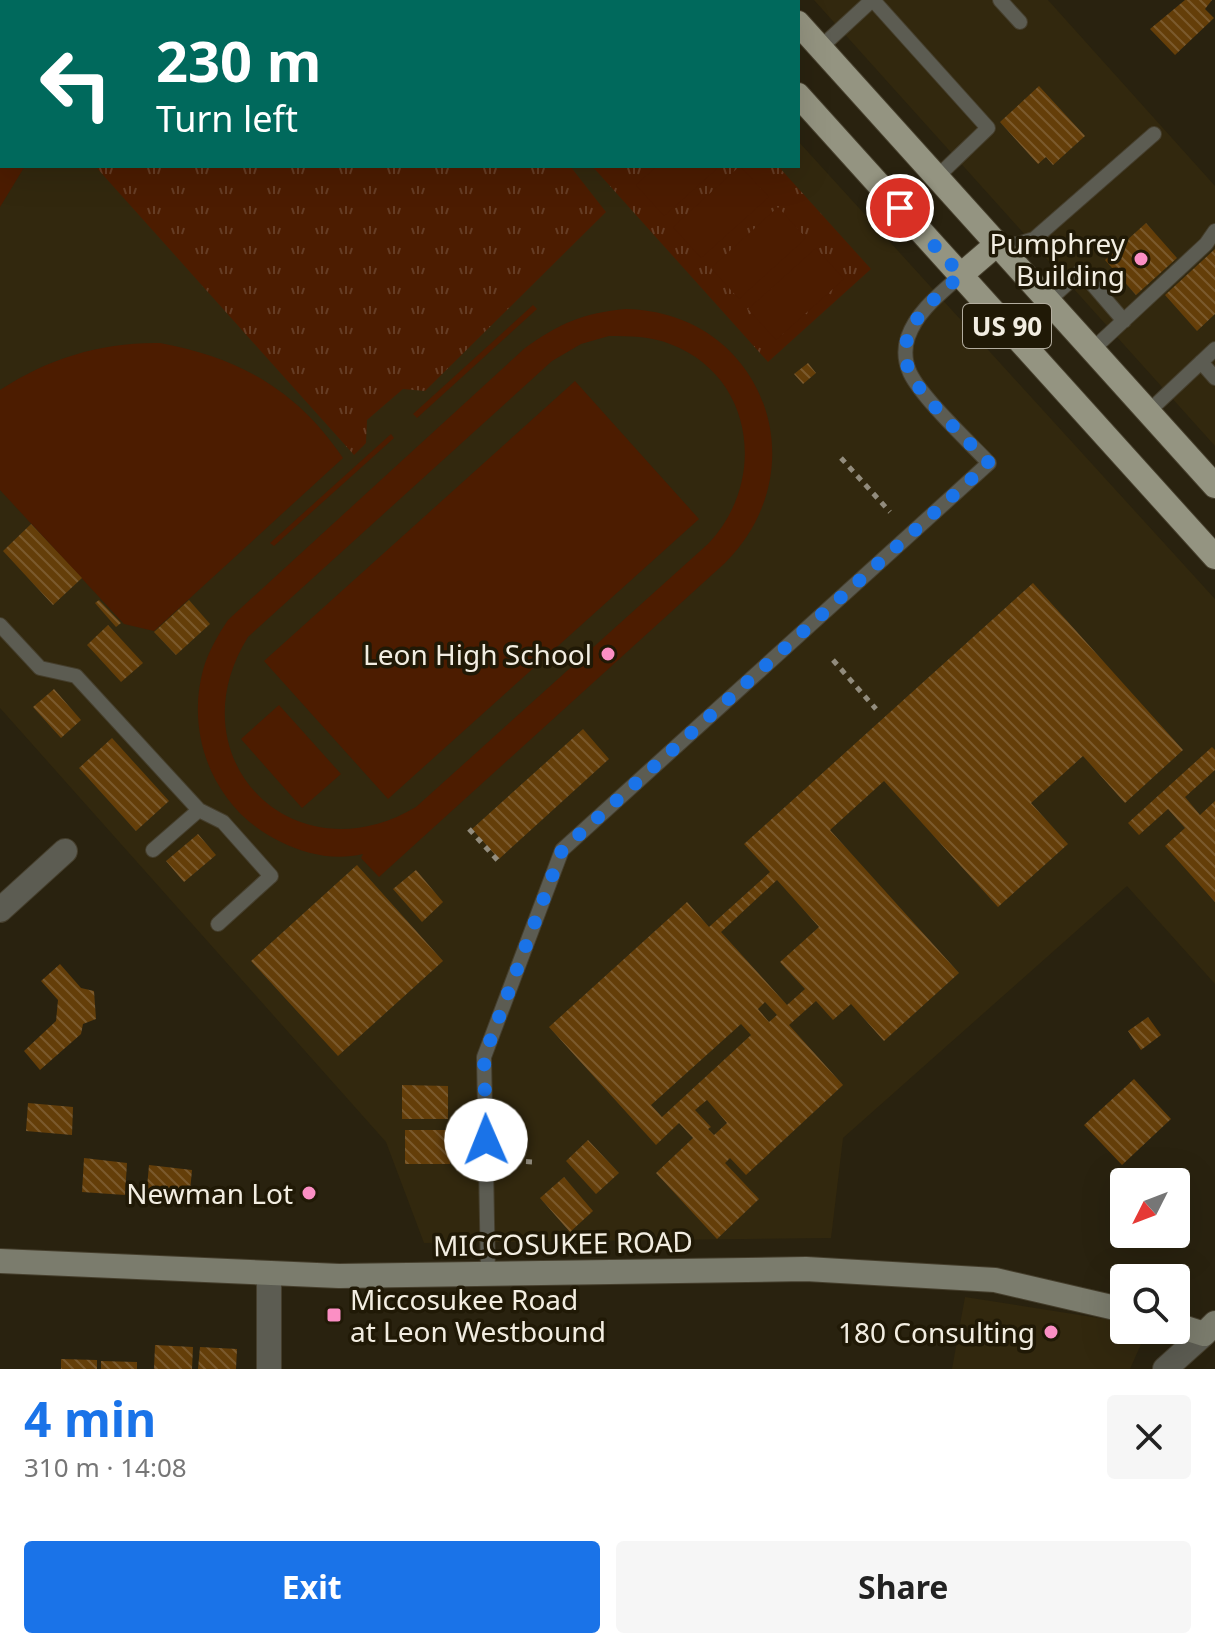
<!DOCTYPE html>
<meta charset="utf-8">
<style>
body{margin:0;font-family:"Noto Sans",sans-serif;background:#f6f6f6;color:#222;height:100vh;display:flex;flex-direction:column;font-size:30px;white-space:nowrap}
*{box-sizing:border-box;margin:0}
p{font-size:26px;color:#767676}
.icon{flex:none;width:44px;height:44px;fill:none;stroke:currentColor;stroke-width:2;stroke-linecap:round;stroke-linejoin:round}
.map{position:relative;height:1369px;overflow:hidden}
.drawer{display:flex;flex-direction:column;background:#fff;flex:1}
.drawer>*{flex:none}
.top-card{position:absolute;left:0px;top:0px;width:800px;height:168px;box-shadow:0 8px 32px #0002;background:#00695c;color:#fff;overflow:hidden}
.needle{width:52px;rotate:228deg}
.buttons{position:absolute;left:1110px;top:1168px;display:grid;gap:16px}
.buttons a{display:grid;place-items:center;width:80px;height:80px;border-radius:8px;background:#fff;box-shadow:0 8px 32px #0002;font-size:40px}
.pin{position:absolute;display:grid;place-items:center;width:68px;height:68px;color:#fff;margin:-34px;border:4px solid #fff;border-radius:50%;box-shadow:0 2px 8px #0007}
.me{position:absolute;width:88px;margin:-44px;rotate:359deg;stroke-linejoin:round;filter:drop-shadow(0 0 6px #0008)}
.turn{display:flex;align-items:center;gap:28px;height:168px;padding:0 24px;font-size:36px}
.turn .icon{width:104px;height:104px;stroke-width:2.5}
.turn b{display:block;font-size:56px;line-height:68px}
.round{display:grid;place-items:center;flex:none;width:84px;height:84px;border-radius:8px;background:#f6f6f6}
.overview{display:flex;align-items:center;justify-content:space-between;height:136px;padding:0 24px}
h1{font-size:48px;font-weight:700;line-height:60px;color:#1a73e8}
.primary-button{display:flex;gap:16px;margin-top:auto;padding:16px 24px}
.primary-button a{flex:1;height:92px;border-radius:8px;background:#1a73e8;color:#fff;font-size:32px;font-weight:700;line-height:92px;text-align:center}
.primary-button a+a{background:#f6f6f6;color:#222}
.map>svg:first-child{display:block}
.built{fill:#32280e}
.park{fill:url(#park-tufts)}
.garden{fill:#4c1c00;fill-rule:evenodd}
.building{fill:url(#building-back-hatch);fill-rule:evenodd}
.lines{fill:none;stroke-linecap:round;stroke-linejoin:round}
.lane-casing{stroke:#453e2c;stroke-width:16}
.street-casing{stroke:#453e2c;stroke-width:26}
.secondary-casing{stroke:#453e2c;stroke-width:26}
.primary-casing{stroke:#453e2c;stroke-width:26}
.path{stroke:#928c7d;stroke-width:5;stroke-dasharray:6 6;stroke-linecap:butt}
.lane{stroke:#5c5c52;stroke-width:14}
.street{stroke:#5c5c52;stroke-width:24}
.secondary{stroke:#7b7c6d;stroke-width:24}
.primary{stroke:#949481;stroke-width:24}
.route{stroke:#1a73e8;stroke-width:14;stroke-dasharray:0 25.2}
.poi-dot{fill:#fb8fc4;stroke:#201906;stroke-width:3}
.labels{text-anchor:middle;dominant-baseline:central;stroke-width:7;stroke-linejoin:round;paint-order:stroke}
.shield{fill:#201906;stroke:#b3ad9f;stroke-width:2}
.shield-label{font-size:26px;font-weight:bold;fill:#f2ede1}
.poi-label{font-size:28px;fill:#f2ede1;stroke:#201906;text-anchor:end}
.street-label{font-size:28px;fill:#f2ede1;stroke:#201906}
</style>
<div class="map">
<svg width="1215" height="1369" viewBox="0 0 1215 1369">
<defs>
<pattern id="park-tufts" width="24" height="20" patternUnits="userSpaceOnUse" patternTransform="scale(2)"><rect width="24" height="20" fill="#4c1c00"/><path d="M3 7l-1-3M5 7V3M7 7l1-3M15 17l-1-3M17 17v-4M19 17l1-3" fill="none" stroke="#663d25"/></pattern>
<pattern id="building-back-hatch" width="6" height="6" patternUnits="userSpaceOnUse" patternTransform="scale(2)"><rect width="6" height="6" fill="#643e09"/><path d="M-1 5l2 2M0 0l6 6M5-1l2 2" fill="none" stroke="#7b5a2d"/></pattern>
</defs>
<rect width="100%" height="100%" fill="#29220f"/>
<path class="built" d="M0 0H670L672 2H2V166H798V141L1215 599V984L1127 886 843 1138 831 1238 424 1243 386 1142 0 708Z
M814 0H1048L1215 186V446Z
M965 1297 1124 1322V1330H1141L1146 1333 1130 1369H952Z"/>
<path class="park" d="M95 166H570L606 212 425 391 403 389 367 420 366 443 354 455Z
M592 166H778L871 269 768 362Z"/>
<path class="garden" d="M0 2 2 166H25L0 207Z
M657 166H720L664 216 636 185Z
M740 166 769 197 701 258 673 227Z
M778 207 806 238 739 299 711 268Z
M816 248 844 279 776 340 748 309Z
M533 305 537 309 417 418 413 414Z
M626 309C762 312 821 467 725 563L379 877 361 858 363 854C334 861 305 854 279 841 215 810 185 737 203 670 208 652 218 635 228 620L525 348C560 323 583 313 626 309ZM609 336C630 336 650 336 670 344 755 376 767 481 709 543L416 807C293 880 173 758 248 637L552 361 581 344Z
M160 343C240 358 297 390 343 458L154 631 124 624 0 490V390C49 358 102 342 160 343Z
M575 381 699 519 388 799 264 661Z
M391 434 394 438 274 546 270 543Z
M279 705 341 774 302 808 241 739Z"/>
<path class="building" d="M1185 0H1212L1205 9 1214 18 1175 55 1150 29Z
M1039 86 1085 136 1053 165 1046 157 1038 164 1000 122Z
M1146 223 1177 258 1136 295 1105 260Z
M1215 249V314L1197 331 1165 295Z
M808 363 816 373 803 384 794 374Z
M31 524 82 578 53 605 3 551Z
M1033 583 1183 750 1125 803 1083 756 1031 803 1068 844 998 907 884 781 830 830 959 973 884 1041 851 1004 833 1020 816 1001 789 1025 843 1085 746 1175 730 1158 725 1163 759 1199 717 1239 656 1173 693 1138 679 1123 656 1145 549 1027 687 902 709 927 770 872 744 844ZM777 880 819 927 780 962 805 989 787 1005 721 932ZM765 1002 777 1015 769 1022 758 1009ZM741 1024 751 1035 662 1117 651 1105ZM707 1100 727 1123 714 1135 708 1129 711 1127 695 1110Z
M99 600 121 623 116 627 95 603Z
M189 600 210 624 176 655 154 632Z
M108 625 143 663 121 682 87 645Z
M54 689 81 720 61 738 33 707Z
M583 729 609 759 499 859 472 829Z
M112 738 169 801 136 831 79 768Z
M1212 747 1215 750V770L1185 797 1200 815 1215 801V902L1165 846 1185 828 1168 809 1139 835 1128 823Z
M198 834 216 855 184 882 166 861Z
M357 865 443 961 338 1056 251 961Z
M416 870 443 902 422 922 393 889Z
M60 964 81 988 94 991 96 1019 83 1024 81 1034 40 1070 24 1051 56 1021 58 1000 41 981Z
M1148 1017 1161 1035 1141 1050 1128 1031Z
M1134 1079 1171 1119 1122 1165 1084 1125Z
M402 1085 448 1086V1119H402Z
M28 1103 73 1107 72 1135 26 1131Z
M405 1130H450V1164H405Z
M588 1140 619 1173 596 1194 566 1161Z
M84 1158 127 1163 125 1195 82 1192Z
M149 1165 192 1170 189 1202 146 1199Z
M564 1177 593 1211 570 1232 540 1198Z
M155 1345 193 1347 192 1369H154Z
M200 1347 237 1349 236 1369H198Z
M61 1359 97 1360V1369H61Z
M101 1361 137 1362V1369H101Z"/>
<g class="lines">
<g class="lane-casing">
<path id="lane" d="M873 0 988 128 937 177
M1000 0 1020 22
M820 48 872 0
M997 244H1018L1034 239 1154 134
M1048 301 1081 271 1124 321
M1092 350 1206 244 1215 231
M1201 362 1215 378
M1148 412 1215 349
M0 625 40 668 76 676 199 810 223 822 271 876 218 924
M153 850 199 810
M488 1275 484 1057 562 850 989 463C969 442 922 398 910 373 905 362 904 349 908 337 917 311 941 293 961 275"/>
</g>
<g class="street-casing">
<path id="street" d="M0 910 65 851
M269 1273V1369
M1165 1369 1204 1334"/>
</g>
<g class="secondary-casing">
<path id="secondary" d="M0 1261 339 1276 806 1269 995 1280 1124 1310
M1176 1325 1204 1334 1215 1323"/>
</g>
<g class="primary-casing">
<path id="primary" d="M712 0 714 2
M777 0 779 2
M798 23 1215 486
M798 95 1215 557
M961 275 997 244"/>
</g>
<path class="path" d="M841 458 890 512
M833 660 876 709
M469 829 501 864
M514 1161 534 1162"/>
<use href="#lane" class="lane"/>
<use href="#street" class="street"/>
<use href="#secondary" class="secondary"/>
<use href="#primary" class="primary"/>
</g>
<g class="lines">
<path class="route" d="M486 1140 484 1057 562 850 989 463C968 441 922 398 910 373 904 360 904 344 910 331 921 308 942 292 961 275L900 208"/>
</g>
<g class="poi-dot">
<circle cx="1141" cy="259" r="8"/>
<circle cx="608" cy="654" r="8"/>
<circle cx="309" cy="1193" r="8"/>
<rect x="326" y="1307" width="16" height="16" rx="4"/>
<circle cx="1051" cy="1332" r="8"/>
</g>
<g class="labels">
<rect class="shield" x="963" y="304" width="88" height="44" rx="6"/>
<g class="shield-label">
<text x="1007" y="326">US 90</text>
</g>
<g class="poi-label">
<text x="1125" y="243">Pumphrey<tspan x="1125" dy="32">Building</tspan></text>
<text x="592" y="654">Leon High School</text>
<text x="293" y="1193">Newman Lot</text>
<text x="350" y="1299" text-anchor="start">Miccosukee Road<tspan x="350" dy="32">at Leon Westbound</tspan></text>
<text x="1035" y="1332">180 Consulting</text>
</g>
<g class="street-label">
<text transform="translate(563 1243) rotate(-1)">MICCOSUKEE ROAD</text>
</g>
</g>
</svg>
<div class="buttons">
<a><svg class="needle" viewBox="-14 -14 28 28"><path d="M0-13l5 13h-10z" fill="#e53935"/><path d="M0 13l5-13h-10z" fill="#767676"/></svg></a>
<a><svg class="icon" aria-label="search" viewBox="0 0 24 24"><circle cx="10" cy="10" r="6"/><path d="M15 15l6 6"/></svg></a>
</div>
<div class="pin" style="left:900px;top:208px;background:#d93025"><svg class="icon" aria-label="arrive" viewBox="0 0 24 24"><path d="M6 21V4h12l-3 4 3 4H6"/></svg></div>
<svg class="me" style="left:486px;top:1140px" viewBox="-20 -20 40 40"><circle r="19" fill="#fff"/><path d="M0-13L10 11 0 6-10 11z" fill="#1a73e8"/></svg>
<div class="top-card">
<div class="turn"><svg class="icon" aria-label="left" viewBox="0 0 24 24"><path d="M17 20v-9H6M10 6l-5 5 5 5"/></svg><div><b>230 m</b>Turn left</div></div>
</div>
</div>
<section class="drawer">
<div class="overview"><div><h1>4 min</h1><p>310 m · 14:08</p></div><a class="round"><svg class="icon" aria-label="close" viewBox="0 0 24 24"><path d="M6 6l12 12M18 6L6 18"/></svg></a></div>
<div class="primary-button"><a>Exit</a><a>Share</a></div>
</section>
